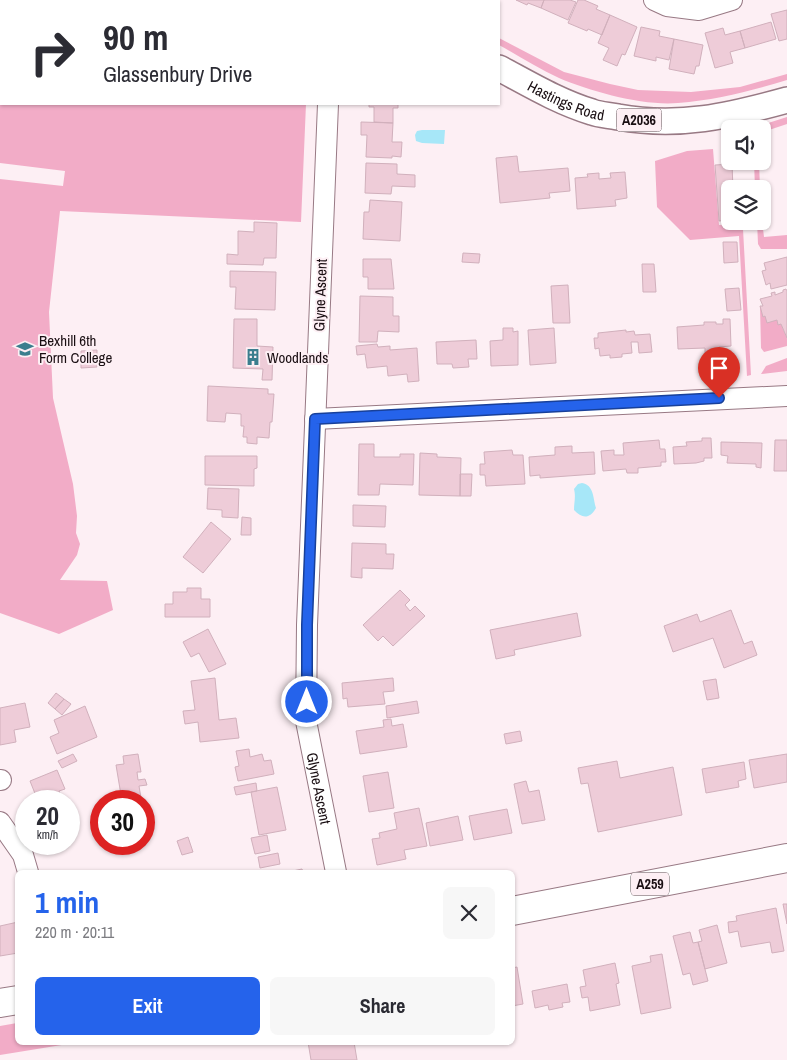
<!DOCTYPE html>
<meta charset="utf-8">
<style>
body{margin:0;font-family:"Archivo Narrow",sans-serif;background:#f7f7f7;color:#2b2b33;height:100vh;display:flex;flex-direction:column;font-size:19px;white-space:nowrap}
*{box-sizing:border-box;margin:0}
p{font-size:16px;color:#7c7c81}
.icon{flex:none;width:28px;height:28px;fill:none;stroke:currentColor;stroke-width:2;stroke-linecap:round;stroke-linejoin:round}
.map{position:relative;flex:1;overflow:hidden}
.sheet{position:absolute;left:15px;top:870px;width:500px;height:175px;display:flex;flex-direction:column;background:#fff;border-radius:8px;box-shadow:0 1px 4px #0004}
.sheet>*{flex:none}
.hud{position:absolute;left:0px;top:0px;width:500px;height:105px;box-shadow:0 1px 4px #0004;background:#fff;color:#2b2b33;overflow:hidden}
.fabs{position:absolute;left:721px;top:120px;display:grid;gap:10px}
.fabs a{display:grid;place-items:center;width:50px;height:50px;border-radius:8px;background:#fff;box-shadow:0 1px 4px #0004;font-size:25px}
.speed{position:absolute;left:15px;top:790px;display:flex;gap:10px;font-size:25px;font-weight:700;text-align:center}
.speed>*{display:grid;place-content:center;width:65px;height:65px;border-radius:50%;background:#fff;box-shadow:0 1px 4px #0004;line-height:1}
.speed small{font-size:12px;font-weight:400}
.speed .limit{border:8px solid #d22;background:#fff;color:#111}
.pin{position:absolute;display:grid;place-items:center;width:42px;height:42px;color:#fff;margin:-51px -21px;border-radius:50% 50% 50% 0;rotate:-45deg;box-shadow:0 0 5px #0007}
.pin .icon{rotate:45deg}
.me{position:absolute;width:55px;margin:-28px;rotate:0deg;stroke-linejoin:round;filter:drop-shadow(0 0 4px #0008)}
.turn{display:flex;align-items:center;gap:18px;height:105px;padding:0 20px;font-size:22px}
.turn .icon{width:65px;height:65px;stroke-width:2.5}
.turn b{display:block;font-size:35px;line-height:42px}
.round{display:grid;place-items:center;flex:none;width:52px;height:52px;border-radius:8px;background:#f7f7f7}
.summary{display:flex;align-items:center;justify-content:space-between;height:85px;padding:0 20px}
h1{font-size:30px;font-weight:800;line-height:38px;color:#2563eb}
.button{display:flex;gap:10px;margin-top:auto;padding:10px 20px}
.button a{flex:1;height:58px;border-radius:8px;background:#2563eb;color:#fff;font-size:20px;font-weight:800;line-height:58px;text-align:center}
.button a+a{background:#f7f7f7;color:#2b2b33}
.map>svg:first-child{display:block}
.green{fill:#f2acc7}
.water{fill:#a7e7f8}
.building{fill:#eeccd8;stroke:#d1b0bc}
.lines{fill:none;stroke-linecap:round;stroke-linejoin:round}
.minor-casing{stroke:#987984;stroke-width:22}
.major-casing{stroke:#987984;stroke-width:28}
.highway-casing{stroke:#987984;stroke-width:30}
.minor{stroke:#fff;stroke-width:20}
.major{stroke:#fff;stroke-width:25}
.highway{stroke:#fff;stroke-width:28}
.route-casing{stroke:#184099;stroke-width:12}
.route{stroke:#2563eb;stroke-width:9}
.labels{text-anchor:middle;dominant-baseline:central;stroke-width:4;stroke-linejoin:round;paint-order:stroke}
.shield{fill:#fdeff4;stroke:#5d5256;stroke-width:1}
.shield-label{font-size:14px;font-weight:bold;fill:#190e12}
.street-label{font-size:15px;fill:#190e12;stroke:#fdeff4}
.poi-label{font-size:15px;fill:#190e12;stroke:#fdeff4;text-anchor:start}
</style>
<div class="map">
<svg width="787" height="1060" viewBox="0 0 787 1060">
<rect width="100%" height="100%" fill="#fdeff4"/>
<path class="green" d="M0 0 308 1H1V104H306L301 222 60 211 49 312 53 398 73 484 77 516 76 533 80 544 77 555 60 580 107 581 113 610 59 634 0 613V179L63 186 65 171 0 163Z
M499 38 564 72 610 84 638 90 691 92 740 87 787 74V80C751 91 716 100 678 103 643 106 592 92 559 78 539 69 519 56 499 45Z
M787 117V124L763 132 762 129H757L765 124Z
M713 149 719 225 731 224 732 229H743L751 375 747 376 739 236 690 240 657 207 655 161 687 151Z
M754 161H759L760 189H755Z
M757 221H762L764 237 787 235V249H761L758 244Z
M760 306 765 316 777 320 778 324H781L787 338V346L764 352 761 348Z
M787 358V371L761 374 766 366Z
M17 1023 18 1042 74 1043 0 1055V1026Z"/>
<path class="water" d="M422 130H445L444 144 422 143 416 141 415 135 417 131Z
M582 483C594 485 593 498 596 508 590 519 582 519 574 510 574 502 576 497 574 489L578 484Z"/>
<path class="building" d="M516 0H544L541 8 528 3 527 5Z
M544 0H570L576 2 568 20 541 8Z
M578 0H584L598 6 596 9 610 15 602 35 588 29 587 31 568 23Z
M787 10V39L779 41 771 14Z
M610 15 637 27 625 55 622 54 617 66 603 60 609 48 598 43Z
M771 22 776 39 745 48 740 31Z
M641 27 660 31 659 36 674 39 669 60 656 57V61L634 56Z
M723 28 725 35 740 31 745 48 730 52 733 63 715 68 705 33Z
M674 39 703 45 699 66H696L694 74 669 69Z
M369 104H398V108H393V123L374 122V107H369Z
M361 122 393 123 392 142H402L401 157 392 156V158L366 157 367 135H361Z
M517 156 519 172 568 168 570 191 549 193 550 198 500 203 496 158Z
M366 163 397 164V174L415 175V187L392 186 391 194 365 193Z
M732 164 733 189H730V220L719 221 715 165Z
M625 172 627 198 615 200 616 206 577 209 575 178 588 177 587 174 599 173V179L611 178 610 173Z
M370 200 402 202 400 241 363 239 364 212H369Z
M254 222 277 223 276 258H264L263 265 227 264V254L238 255V231L254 232Z
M723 242H737L738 262 724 263Z
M463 253 480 254 479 263 462 262Z
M787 257V285L771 289 770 283 766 285 762 271 766 270 764 263Z
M363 259H391L394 289H368V277H363Z
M642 264H654L656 292H643Z
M230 271 276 272 275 310 235 309 236 287H230Z
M568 285 570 323H553L551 286Z
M739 288 741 310 727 311 725 289Z
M786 289 787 291V338L781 324 778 325 777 320 767 323 765 316 763 317 760 306H763L760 299 772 296 771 293 775 292V295L783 292V290Z
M360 296 393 297V316H399V332L378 331 377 342H359Z
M234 319H257V346L273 347 272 380H262L263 369 233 368Z
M723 319H730L731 346 719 347V352L705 353V348L678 349 677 327 704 325V322H716V324H723Z
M503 328H513V332L518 331V365L491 366 490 341 503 340Z
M554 328 556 363 530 365 528 330Z
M626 330V332L634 331 635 335 650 334 652 352 639 353 638 342H631L632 353 622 354V357L610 358V355L600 356 599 348 595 349 594 338H598V333Z
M476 340 477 359H468L469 367 453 368 452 364H437L436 342Z
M377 344 378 347 390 346V350L417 348 419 381 408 382 407 374 388 376 387 366 367 368 365 354 357 355 356 346Z
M97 350V367L81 368V351Z
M208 386 268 389V394H274L272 422H270L269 438 257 437V444L247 443V437H243L244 426H241V414L226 413 225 422 207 421Z
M702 438H711L712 458H704V461L696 463 674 464 673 447 687 446 686 442 702 441Z
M659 440 660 449H665L666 462H661V466L638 468V473H627L626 469 603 471 601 451 614 450V455H624L623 443Z
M775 440H787V471H774Z
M721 442 762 443 761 468 756 467V464L727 463 728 456 721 455Z
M359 444H374V457H400V454H414L413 485 380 484 379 495H358Z
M572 446V453L594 452 595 474 540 478V475L530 476 529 457 555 455V447Z
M512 450 513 455H523L525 484 486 486 485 475H480V464H485L484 452Z
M420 453 437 454V457L461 458 460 496 419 495Z
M205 456H257V468L254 469V486L205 485Z
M460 474H472L471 496H460Z
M208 488 239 489 238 518 222 517V510L207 509Z
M353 505 386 506 385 527 353 526Z
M242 517 251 518V535H241Z
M211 522 231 539 203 573 183 557Z
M352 543 386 544V554H394L393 569 362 568V578L351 577Z
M187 588H201V599H210V617H165V604H173V592H187Z
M400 590 410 600 405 605 410 611 415 606 425 616 393 646 383 636 378 641 363 625Z
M731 610 744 644 752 641 757 655 724 668 713 638 673 652 664 626 697 614 700 622Z
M577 613 581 636 514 650 515 655 496 659 490 630Z
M208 629 226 664 209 672 199 653 191 657 183 642Z
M215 678 219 720 236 718 239 738 200 742 198 722 185 724 183 711 195 710 191 681Z
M393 678 394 691 383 692 385 704 348 707 347 698 343 699 342 683Z
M716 679 719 698 707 700 703 681Z
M56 693 64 699 55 709 48 703Z
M64 699 71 704 62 715 55 709Z
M417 701 419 713 387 718 386 706Z
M25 703 30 727 14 730 16 742 0 745V708Z
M85 706 97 737 57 754 50 737 59 733 54 720Z
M391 719 392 726 403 724 407 747 360 754 356 731 384 727 383 720Z
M520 731 522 741 506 744 504 734Z
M249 749 250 757 262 754 264 761 271 760 274 774 238 781 235 767 239 766 236 751Z
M73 754 77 761 62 768 58 761Z
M138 754 141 772H137L138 780 145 779 147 785 139 786 141 798 122 801 116 765 124 764 123 756Z
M787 754V782L754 788 749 760Z
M617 761 620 778 673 767 682 815 598 832 588 783 581 784 578 768Z
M744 762 746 779 738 781 739 787 706 793 702 769Z
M57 770 65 789 59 791 63 801H38L30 781Z
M388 772 394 808 369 812 363 776Z
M526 781 529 792 539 790 545 820 522 824 514 784Z
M256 783 257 791 236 795 234 787Z
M277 787 286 830 259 835 251 792Z
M419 808 427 846 404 850 406 859 377 865 372 839 380 838 379 833 397 829 394 813Z
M507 809 512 833 474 840 469 816Z
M458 816 463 840 430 846 426 823Z
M267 835 270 851 255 854 251 838Z
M188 837 193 852 182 855 177 841Z
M278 853 280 864 260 868 258 857Z
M302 869 303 872H288Z
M783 904H787V924Z
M776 908 784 951 772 953 770 942 741 947 738 931 729 933 728 922 737 921 736 916Z
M18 922V953L0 956V926Z
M717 925 727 963 705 969 698 942 702 941 699 930Z
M690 932 693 943 698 942 708 981 693 985 690 973 683 975 673 936Z
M662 954 671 1008 641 1014 632 966 651 962 650 956Z
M615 963 619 983 616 984 620 1005 590 1011 588 997 582 998 580 987 586 986 583 970Z
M517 967 523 1004 512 1006V968Z
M567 984 570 1002 562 1003 563 1007 549 1010 548 1005 535 1008 532 991Z
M308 1042H354L357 1060H311Z"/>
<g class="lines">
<g class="minor-casing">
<g id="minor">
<path d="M654 0 667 6 699 10 732 0"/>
<path d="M332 1V0"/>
<path id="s1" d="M328 104 307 625 306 721 336 872"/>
<path d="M315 419 787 396"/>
<path d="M0 780H1"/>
<path d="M0 822 23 855 28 872"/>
</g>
</g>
<g class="major-casing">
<g id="major">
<path d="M373 0 375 1"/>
<path id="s2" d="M499 68C529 84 559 102 592 112 600 115 609 115 618 117 679 128 729 116 787 100"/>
</g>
</g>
<g class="highway-casing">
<path id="highway" d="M512 911 787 858
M0 1003 18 1000"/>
</g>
<use href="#minor" class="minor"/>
<use href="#major" class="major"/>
<use href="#highway" class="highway"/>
</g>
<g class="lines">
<g class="route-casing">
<path id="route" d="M307 702V625L315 419 719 398"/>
</g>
<use href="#route" class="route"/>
</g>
<defs>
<g id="university-bare" transform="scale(1.35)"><path d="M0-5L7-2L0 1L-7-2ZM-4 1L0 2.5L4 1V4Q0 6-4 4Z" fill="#3b7e8e" stroke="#fdeff4" stroke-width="2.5" paint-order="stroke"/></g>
<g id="building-bare" transform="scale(1.35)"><path d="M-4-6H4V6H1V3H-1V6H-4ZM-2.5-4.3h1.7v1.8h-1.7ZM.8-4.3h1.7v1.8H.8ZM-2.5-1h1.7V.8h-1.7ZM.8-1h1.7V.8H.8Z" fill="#3b7e8e" stroke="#fdeff4" stroke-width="2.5" paint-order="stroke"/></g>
</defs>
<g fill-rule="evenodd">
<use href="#university-bare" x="25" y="349"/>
<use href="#building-bare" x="253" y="357"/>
</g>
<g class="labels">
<g class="shield">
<rect x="616.5" y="108.5" width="45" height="23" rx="4"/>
<rect x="631" y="872.5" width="38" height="23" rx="4"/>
</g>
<g class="shield-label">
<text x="639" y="120">A2036</text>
<text x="650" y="884">A259</text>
</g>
<g class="street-label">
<text stroke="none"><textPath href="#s2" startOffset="75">Hastings Road</textPath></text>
<text transform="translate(320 295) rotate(-88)">Glyne Ascent</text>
<text stroke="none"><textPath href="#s1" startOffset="686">Glyne Ascent</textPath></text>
</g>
<g class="poi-label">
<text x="39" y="340">Bexhill 6th<tspan x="39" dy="17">Form College</tspan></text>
<text x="267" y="357">Woodlands</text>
</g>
</g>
</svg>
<div class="fabs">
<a><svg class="icon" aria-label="sound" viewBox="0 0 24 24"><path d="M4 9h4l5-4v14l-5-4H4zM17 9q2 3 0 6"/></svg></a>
<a><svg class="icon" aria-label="layers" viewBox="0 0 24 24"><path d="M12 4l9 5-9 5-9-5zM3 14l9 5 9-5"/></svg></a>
</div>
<div class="speed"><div>20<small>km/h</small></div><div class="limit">30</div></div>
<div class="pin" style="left:719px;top:398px;background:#d93025"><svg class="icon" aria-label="arrive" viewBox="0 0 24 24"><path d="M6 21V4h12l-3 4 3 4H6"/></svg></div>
<svg class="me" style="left:307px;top:702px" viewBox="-20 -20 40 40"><circle r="17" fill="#2563eb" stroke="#fff" stroke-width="3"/><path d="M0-11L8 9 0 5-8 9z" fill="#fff"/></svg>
<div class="hud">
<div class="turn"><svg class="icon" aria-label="right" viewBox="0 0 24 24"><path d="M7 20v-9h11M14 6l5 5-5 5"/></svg><div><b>90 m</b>Glassenbury Drive</div></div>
</div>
<section class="sheet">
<div class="summary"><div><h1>1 min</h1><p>220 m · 20:11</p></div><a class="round"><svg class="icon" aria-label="close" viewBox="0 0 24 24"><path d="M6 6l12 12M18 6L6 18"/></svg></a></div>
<div class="button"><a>Exit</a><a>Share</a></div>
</section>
</div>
